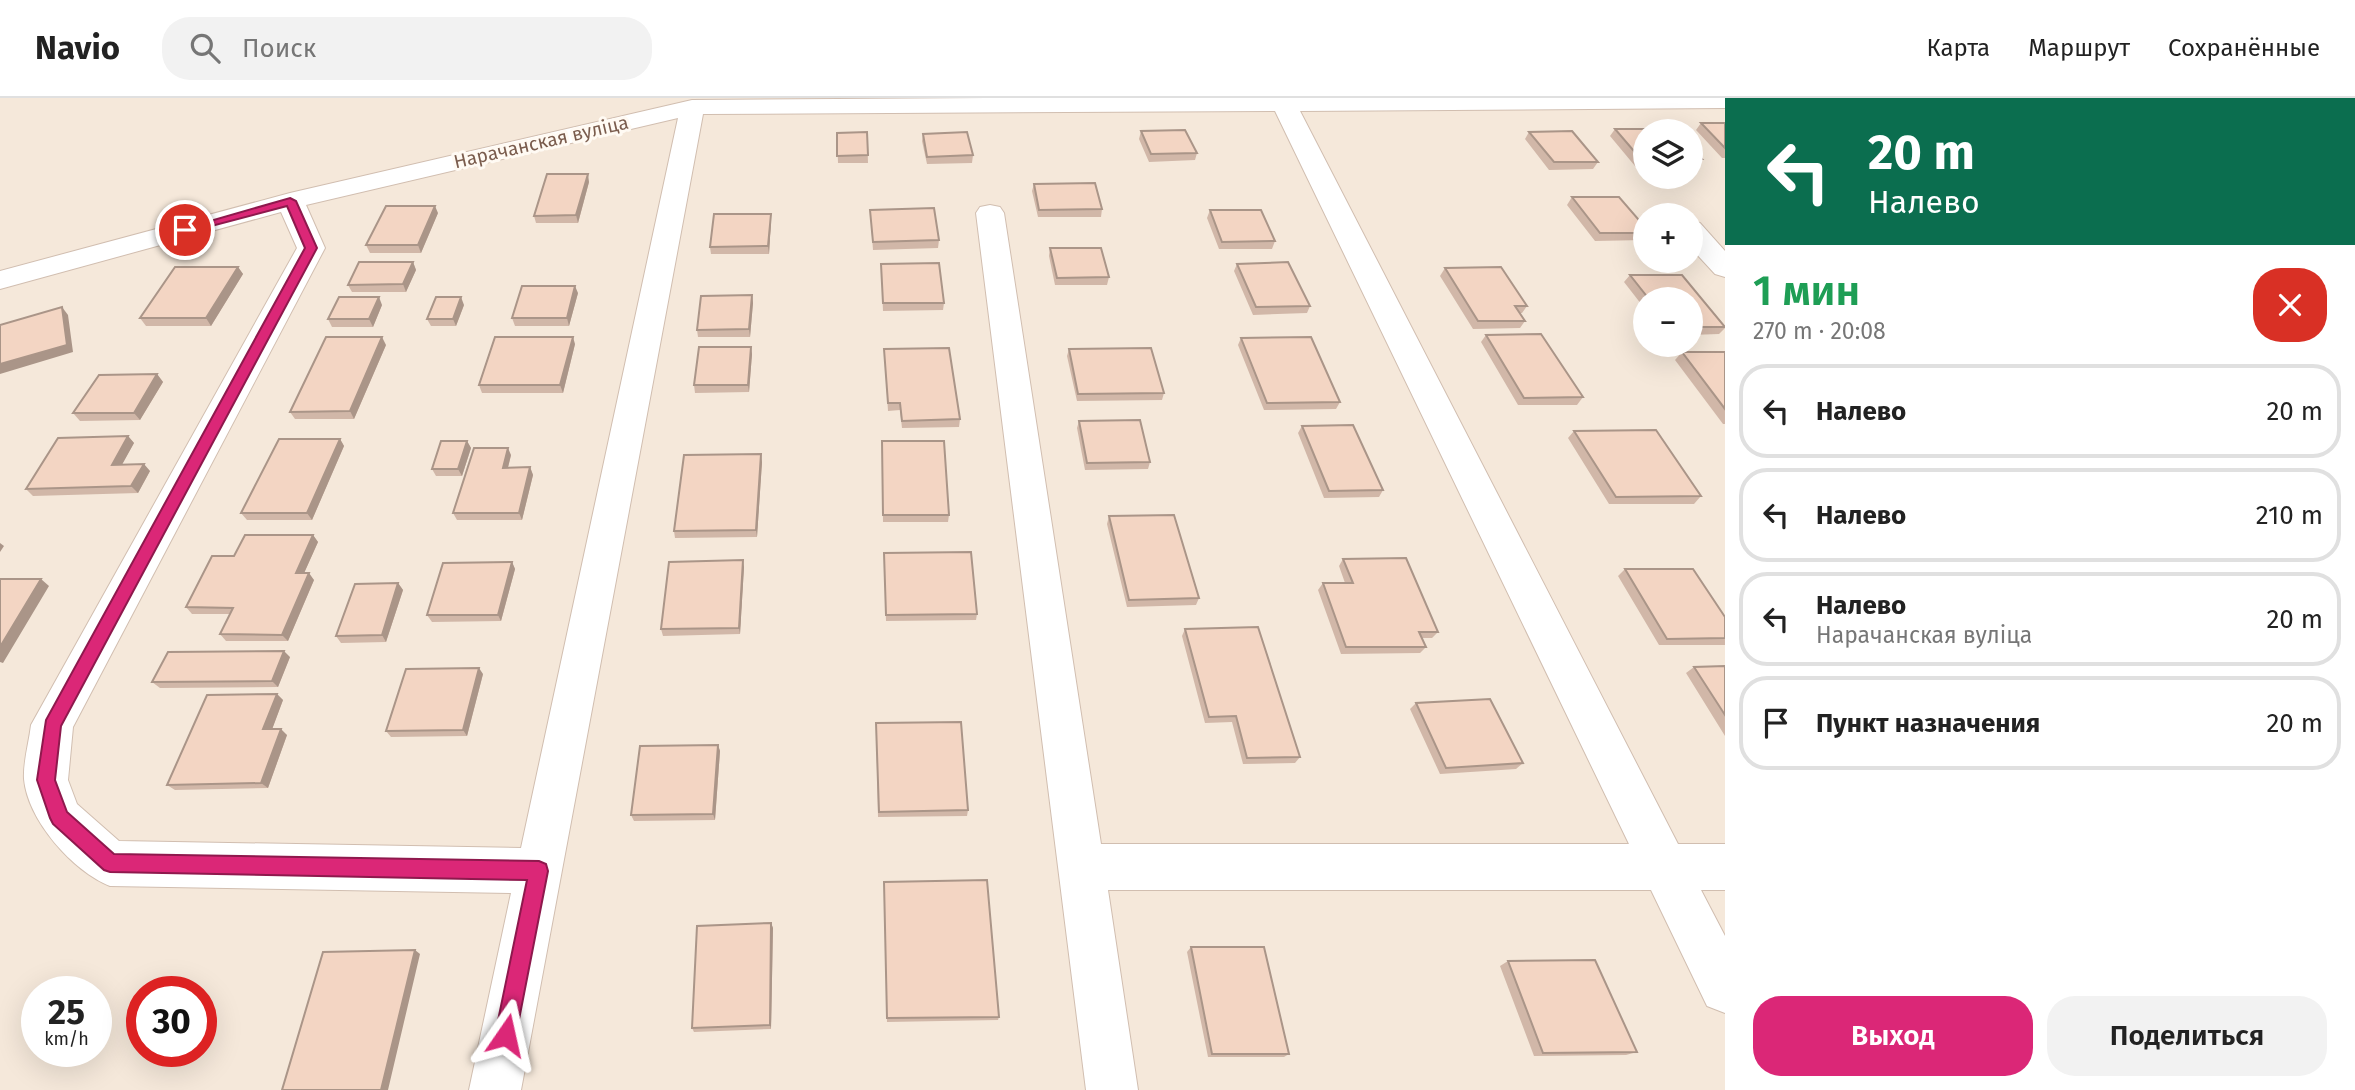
<!DOCTYPE html>
<html lang="ru">
<meta charset="utf-8">
<style>
body{margin:0;font-family:"Fira Sans",sans-serif;background:#f2f2f2;color:#222;height:100vh;display:flex;flex-direction:column;font-size:26px;white-space:nowrap}
*{box-sizing:border-box;margin:0}
p{font-size:23px;color:#767676}
.icon{flex:none;width:38px;height:38px;fill:none;stroke:currentColor;stroke-width:2;stroke-linecap:round;stroke-linejoin:round}
.map{position:relative;flex:1;overflow:hidden}
.sheet{display:flex;flex-direction:column;background:#fff;width:630px}
.sheet>*{flex:none}
.banner{background:#0b6e4f;color:#fff;overflow:hidden}
.buttons{position:absolute;left:1633px;top:21px;display:grid;gap:14px}
.buttons a{display:grid;place-items:center;width:70px;height:70px;border-radius:50%;background:#fff;box-shadow:0 7px 28px #0002;font-size:35px}
.speed{position:absolute;left:21px;top:878px;display:flex;gap:14px;font-size:35px;font-weight:700;text-align:center}
.speed>*{display:grid;place-content:center;width:91px;height:91px;border-radius:50%;background:#fff;box-shadow:0 7px 28px #0002;line-height:1}
.speed small{font-size:18px;font-weight:400}
.speed .limit{border:10px solid #d22;background:#fff;color:#111}
.pin{position:absolute;display:grid;place-items:center;width:60px;height:60px;color:#fff;margin:-30px;border:4px solid #fff;border-radius:50%;box-shadow:0 2px 7px #0007}
.me{position:absolute;width:77px;margin:-38px;rotate:11deg;stroke-linejoin:round;filter:drop-shadow(0 0 5px #0008)}
.turn{display:flex;align-items:center;gap:24px;height:147px;padding:0 28px;font-size:32px}
.turn .icon{width:91px;height:91px;stroke-width:2.5}
.turn b{display:block;font-size:49px;line-height:60px}
.round{display:grid;place-items:center;flex:none;width:74px;height:74px;border-radius:28px;background:#f2f2f2}
.summary{display:flex;align-items:center;justify-content:space-between;height:119px;padding:0 28px}
h1{font-size:42px;font-weight:600;line-height:52px;color:#1e9e55}
.button{display:flex;gap:14px;margin-top:auto;padding:14px 28px}
.button a{flex:1;height:80px;border-radius:28px;background:#db2777;color:#fff;font-size:28px;font-weight:600;line-height:80px;text-align:center}
.button a+a{background:#f2f2f2;color:#222}
ul{padding:0;list-style:none}
li{display:flex;align-items:center;gap:21px;height:94px;margin:0 14px 10px;padding:0 14px;border:4px solid #e0e0e0;border-radius:28px}
li div{flex:1}
li b{display:block;font-size:26px}
li em{font-style:normal}
header{display:flex;align-items:center;gap:42px;box-sizing:border-box;height:98px;padding:0 35px;background:#fff;border-bottom:2px solid #e0e0e0}
header strong{font-size:33px}
nav{display:flex;gap:38px;margin-inline-start:auto;font-size:24px}
.search{width:490px;height:63px;background:#f2f2f2;display:flex;align-items:center;gap:18px;box-sizing:border-box;padding:0 24px;border-radius:28px;color:#767676;font-size:26px}
main{display:flex;flex:1;min-height:0}
.map>svg:first-child{display:block}
.residential{fill:#f5e8da;fill-rule:evenodd}
.lines{fill:none;stroke-linecap:round;stroke-linejoin:round}
.minor-casing{stroke:#d1beb0;stroke-width:2}
.minor{fill:#fff;fill-rule:evenodd}
.wall{fill:#d1b7a8}
.shaded-wall{fill:#aa9588}
.building{fill:#f3d5c3;stroke:#aa9588;stroke-width:2}
.route{fill:#db2777;stroke:#8e194d;stroke-width:2}
.labels{text-anchor:middle;dominant-baseline:central;stroke-width:6;stroke-linejoin:round;paint-order:stroke}
.far-street-label{font-size:19px;fill:#7a5c4d;stroke:#fffaf3}
</style>
<header>
<strong>Navio</strong>
<div class="search"><svg class="icon" aria-label="search" viewBox="0 0 24 24"><circle cx="10" cy="10" r="6"/><path d="M15 15l6 6"/></svg>Поиск</div>
<nav><a>Карта</a><a>Маршрут</a><a>Сохранённые</a></nav>
</header>
<main>
<div class="map">
<svg width="1725" height="992" viewBox="0 0 1725 992">
<rect width="100%" height="100%" fill="#fdf6ec"/>
<path class="residential" d="M0 0H1725V992H0ZM1645 33H1690V79H1645ZM1645 117H1690V163H1645ZM1645 201H1690V247H1645ZM37 894H96V954H37ZM142 894H201V954H142Z"/>
<g class="lines">
<g class="minor-casing">
<path id="minor" d="M987 0H1725V10L1300 13 1678 746H1725V792H1701L1725 838V915L1707 908 1651 792H1108L1138 992H1086L976 115 980 109 990 107 1000 109 1004 115 1101 746H1629L1275 13 703 16 521 992H469L511 795 110 788C73 773 28 723 24 681 23 664 29 644 31 627L297 150 281 114 0 191V173L290 95 692 2ZM678 20 521 750 119 743 77 706 68 682 73 629 325 150 306 107Z
M1690 123 1700 125 1725 153V179L1715 176 1690 149Z"/>
</g>
<use href="#minor" class="minor"/>
</g>
<path class="wall" d="M1701 25H1725V60H1722L1696 32Z
M1615 31 1645 33V79H1686L1684 80H1645L1610 38Z
M1141 33 1197 55 1195 62 1149 64 1139 41Z
M867 34 868 65H838L837 35Z
M1529 34 1598 64 1593 71 1549 72 1525 41Z
M923 36 973 57 972 65 927 66 922 43Z
M1690 48 1702 61 1697 69 1690 68Z
M589 84 578 125H536L534 118Z
M1034 86 1102 111 1101 119H1038L1032 93Z
M1572 99 1645 129V141L1644 142 1595 143 1567 107Z
M870 112 939 142 938 150 873 152Z
M1210 112 1275 143 1272 151H1219L1207 120Z
M438 115 421 155H370L366 147Z
M771 116V123L769 156H711L710 149Z
M1050 150 1109 179 1107 187H1055L1049 158Z
M413 164 416 172 406 194H352L348 187Z
M881 166 944 205 943 212 883 213Z
M1237 166 1310 208 1307 215 1253 217 1234 173Z
M238 169 243 176 211 228H146L140 220Z
M1445 170 1527 208 1522 215H1520L1525 223 1520 230 1473 231 1440 178Z
M1630 177H1682L1725 228V230L1719 236 1690 237V201H1645V211L1624 184Z
M578 195 569 228H515L512 220Z
M752 197 753 205 750 239H698L697 232Z
M382 207 373 229H332L328 221Z
M464 207 456 228H431L427 221Z
M1486 237 1583 299 1577 307H1518L1481 244Z
M1241 240 1340 304 1336 311 1264 312 1238 247Z
M575 246 563 295H482L479 287Z
M386 247 354 321H295L290 314Z
M884 251 960 321 959 329 902 330 900 312 888 313Z
M1069 251 1164 295 1162 302 1077 303 1067 258Z
M1682 254H1725V326H1723L1675 262Z
M752 256 749 294 695 295 694 287Z
M157 276 163 284 140 322 80 323 73 315Z
M1079 323 1150 364 1148 371 1085 372 1077 330Z
M1302 328 1383 392 1379 399 1324 400 1298 335Z
M1574 333 1701 398 1694 406H1609L1568 340Z
M128 338 134 345 122 366 150 373 138 395 33 398 26 391Z
M340 341 344 348 312 422H247L241 415Z
M467 343 471 350 462 378H436L432 371Z
M882 343 949 417 948 424H883Z
M511 357 508 370 530 369 533 377 522 422H457L453 415Z
M762 364 757 439 675 440 674 433Z
M1109 418 1199 500 1196 507 1127 509 1107 426Z
M313 437 318 444 304 475 314 482 288 543H226L220 536 230 516H192L186 509 234 458Z
M1343 461 1438 534 1432 540H1422L1426 549 1420 555 1341 556 1318 492 1323 485H1345L1339 468Z
M884 462 977 516 976 522 886 523Z
M512 464 515 471 501 523 432 524 427 517Z
M744 469 740 536 663 538 661 531Z
M1625 471 1725 519V547H1659L1618 478Z
M398 485 403 492 386 544 341 545 336 538Z
M1185 531 1300 659 1295 665 1243 666 1232 624 1205 625 1182 538Z
M290 559 278 589 160 590 152 584Z
M1725 568V638L1686 575 1694 569Z
M483 576 467 638 391 639 386 633Z
M277 596 283 602 272 631 287 637 268 690 175 692 167 687Z
M1416 605 1523 665 1516 671 1440 676 1410 611Z
M876 625 968 712 967 718 878 719Z
M718 647 720 653 715 722 634 723 631 717Z
M884 789 999 919 998 922 887 924Z
M771 825 773 830 771 931 694 934 692 930Z
M1191 849 1289 956 1284 959H1208L1187 854Z
M1508 863 1637 954 1626 957 1534 958 1500 868Z"/>
<path class="shaded-wall" d="M588 76 589 84 578 125 576 117Z
M435 108 438 115 421 155 418 147Z
M771 116V123L769 156 768 148Z
M413 164 416 172 406 194 403 186Z
M238 169 243 176 211 228 206 220Z
M575 188 578 195 569 228 567 220Z
M752 197 753 205 750 239 749 231Z
M379 199 382 207 373 229 369 221Z
M461 199 464 207 456 228 453 221Z
M62 209 68 217 73 254 0 276V266Z
M382 239 386 247 354 321 350 313Z
M573 239 575 246 563 295 560 287Z
M751 249 752 256 749 294 748 287Z
M157 276 163 284 140 322 134 315Z
M128 338 134 345 118 374 112 367Z
M340 341 344 348 312 422 307 415Z
M467 343 471 350 462 378 458 371Z
M508 350 511 357 506 377 503 370Z
M761 356 762 364 757 439 756 432Z
M144 366 150 373 138 395 131 388Z
M530 369 533 377 522 422 519 415Z
M313 437 318 444 301 482 296 475Z
M0 445 4 448 0 454Z
M743 462 744 469 740 536 739 530Z
M512 464 515 471 501 523 498 517Z
M309 475 314 482 288 543 282 537Z
M41 481 49 488 3 565 0 564V549Z
M398 485 403 492 386 544 382 537Z
M284 553 290 559 278 589 272 583Z
M479 570 483 576 467 638 463 632Z
M277 596 283 602 270 637 263 631Z
M281 631 287 637 268 690 261 685Z
M718 647 720 653 715 722 713 716Z
M771 825 773 830 771 931 770 927Z
M415 852 420 856 388 992H381Z"/>
<path class="building" d="M1701 25H1725V50Z
M1615 31H1675L1677 33H1645V66Z
M1185 32 1197 55 1151 56 1141 33Z
M1572 33 1598 64H1554L1529 34Z
M867 34 868 57 837 58V35Z
M967 34 973 57 927 59 923 36Z
M1690 48 1702 61H1690Z
M547 76H588L576 117 534 118Z
M1095 85 1102 111 1039 112 1034 86Z
M1572 99H1619L1645 129V135H1600Z
M386 108H435L418 147H366Z
M934 110 939 142 873 144 870 112Z
M1210 112H1261L1275 143 1222 144Z
M714 116H771L768 148 710 149Z
M1050 150H1101L1109 179 1057 180Z
M359 164H413L403 186 348 187Z
M1288 164 1310 208 1256 209 1237 166Z
M939 165 944 205H883L881 166Z
M175 169H238L206 220H140Z
M1501 169 1527 208H1515L1525 223H1478L1445 170Z
M1630 177H1682L1725 229H1690V201H1649Z
M522 188H575L567 220H512Z
M752 197 749 231 697 232 701 198Z
M339 199H379L369 221H328Z
M436 199H461L453 221H427Z
M62 209 67 247 0 266V227Z
M1541 236 1583 299 1524 300 1486 237Z
M326 239H382L350 313 290 314Z
M495 239H573L560 287H479Z
M1311 239 1340 304 1267 305 1241 240Z
M699 249H751L748 287H694Z
M949 250 960 321 902 323 900 305H888L884 251Z
M1151 250 1164 295 1078 296 1069 251Z
M1682 254H1725V311Z
M157 276 134 315H73L99 277Z
M1140 322 1150 364 1087 365 1079 323Z
M1353 327 1383 392 1329 393 1302 328Z
M1656 332 1701 398 1616 399 1574 333Z
M128 338 112 367 144 366 131 388 26 391 58 340Z
M279 341H340L307 415H241Z
M441 343H467L458 371H432Z
M882 343H944L949 417H883Z
M474 350H508L503 370 530 369 519 415H453Z
M761 356 756 432 674 433 684 357Z
M1174 417 1199 500 1129 502 1109 418Z
M245 437H313L296 475H309L282 537 220 536 233 510 186 509 212 458H234Z
M971 454 977 516 886 517 884 455Z
M1406 460 1438 534H1419L1426 549H1346L1323 485H1353L1343 461Z
M743 462 739 530 661 531 669 464Z
M512 464 498 517H427L443 465Z
M1625 471H1693L1725 519V540L1667 541Z
M0 481H41L0 549Z
M398 485 382 537 336 538 355 486Z
M1258 529 1300 659 1247 660 1236 618 1209 619 1185 531Z
M284 553 272 583 152 584 168 554Z
M1725 568V617L1694 569Z
M479 570 463 632 386 633 406 571Z
M277 596 263 631H281L261 685 167 687 207 597Z
M1490 601 1523 665 1446 670 1416 605Z
M961 624 968 712 879 714 876 625Z
M718 647 713 716 631 717 640 648Z
M987 782 999 919 887 920 884 784Z
M771 825 770 927 692 930 697 828Z
M1191 849H1264L1289 956H1212Z
M415 852 381 992H282L323 854Z
M1595 862 1637 954 1543 955 1508 863Z"/>
<path class="route" d="M290 100 296 103 317 150 61 628 55 682 67 714 114 756 539 763 546 766 548 773 516 937 513 945 506 948 498 945 495 937 527 782 110 774 104 772 53 726 50 720 37 682 46 622 305 150 287 108 185 135 179 132Z"/>
<g class="labels">
<g class="far-street-label">
<text transform="translate(541 44) rotate(-13)">Нарачанская вуліца</text>
</g>
</g>
</svg>
<div class="buttons">
<a><svg class="icon" aria-label="layers" viewBox="0 0 24 24"><path d="M12 4l9 5-9 5-9-5zM3 14l9 5 9-5"/></svg></a>
<a>+</a>
<a>−</a>
</div>
<div class="speed"><div>25<small>km/h</small></div><div class="limit">30</div></div>
<div class="pin" style="left:185px;top:132px;background:#d93025"><svg class="icon" aria-label="arrive" viewBox="0 0 24 24"><path d="M6 21V4h12l-3 4 3 4H6"/></svg></div>
<svg class="me" style="left:506px;top:937px" viewBox="-20 -20 40 40"><path d="M0-17L14 15 0 8-14 15z" fill="#db2777" stroke="#fff" stroke-width="4"/></svg>
</div>
<section class="sheet">
<div class="banner">
<div class="turn"><svg class="icon" aria-label="left" viewBox="0 0 24 24"><path d="M17 20v-9H6M10 6l-5 5 5 5"/></svg><div><b>20 m</b>Налево</div></div>
</div>
<div class="summary"><div><h1>1 мин</h1><p>270 m · 20:08</p></div><a class="round" style="background:#d93025;color:#fff"><svg class="icon" aria-label="close" viewBox="0 0 24 24"><path d="M6 6l12 12M18 6L6 18"/></svg></a></div>
<ul>
<li><svg class="icon" aria-label="left" viewBox="0 0 24 24"><path d="M17 20v-9H6M10 6l-5 5 5 5"/></svg><div><b>Налево</b></div><em>20 m</em></li>
<li><svg class="icon" aria-label="left" viewBox="0 0 24 24"><path d="M17 20v-9H6M10 6l-5 5 5 5"/></svg><div><b>Налево</b></div><em>210 m</em></li>
<li><svg class="icon" aria-label="left" viewBox="0 0 24 24"><path d="M17 20v-9H6M10 6l-5 5 5 5"/></svg><div><b>Налево</b><p>Нарачанская вуліца</p></div><em>20 m</em></li>
<li><svg class="icon" aria-label="arrive" viewBox="0 0 24 24"><path d="M6 21V4h12l-3 4 3 4H6"/></svg><div><b>Пункт назначения</b></div><em>20 m</em></li>
</ul>
<div class="button"><a>Выход</a><a>Поделиться</a></div>
</section>
</main>
